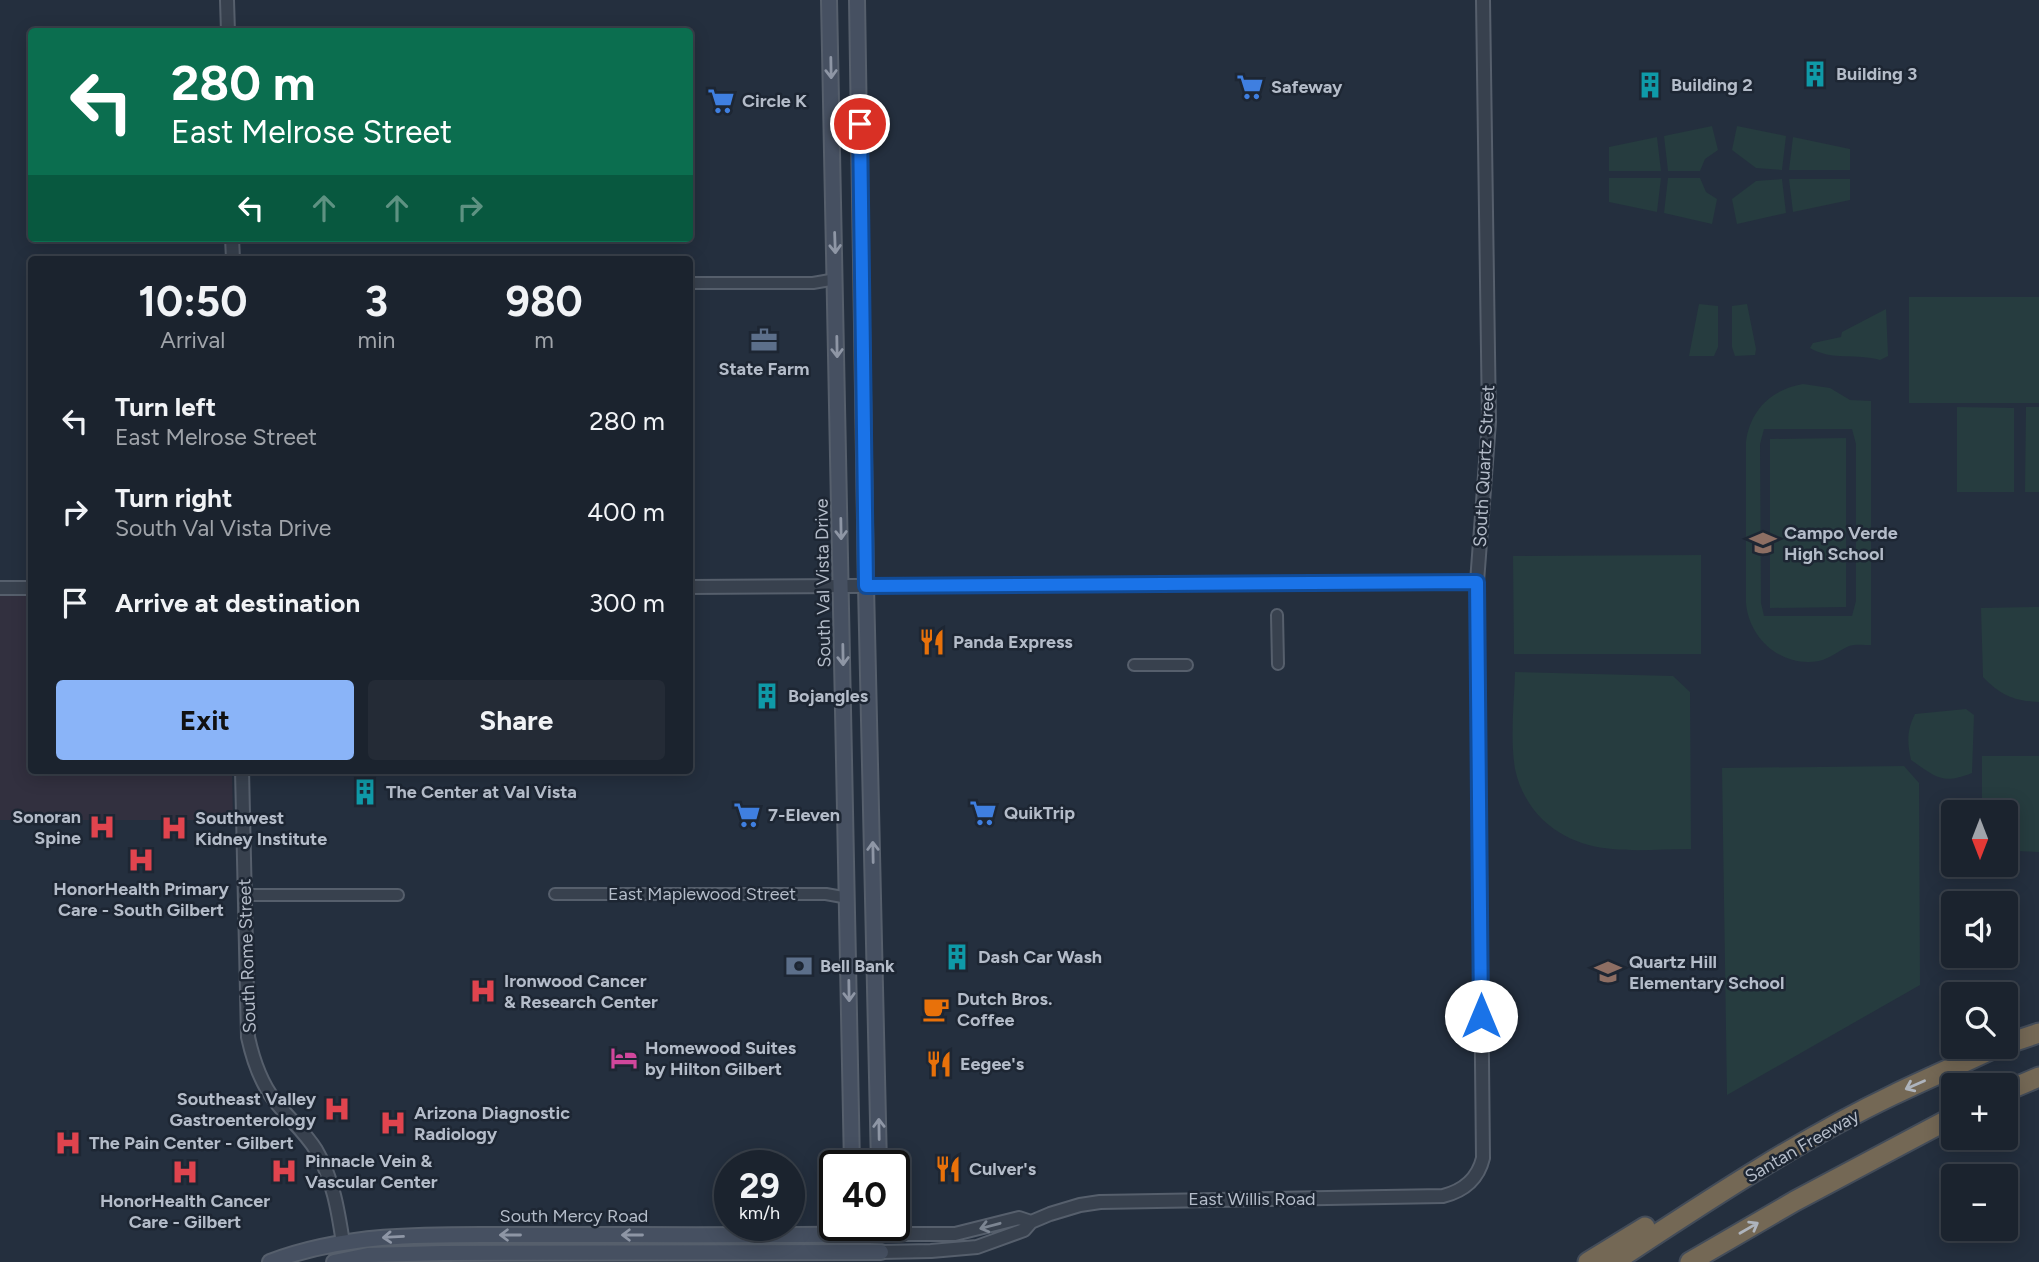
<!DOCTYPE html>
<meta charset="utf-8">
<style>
body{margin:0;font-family:Figtree,sans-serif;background:#242b36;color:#f1f3f6;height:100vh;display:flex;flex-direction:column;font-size:26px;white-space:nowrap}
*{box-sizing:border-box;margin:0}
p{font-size:23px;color:#a0a4aa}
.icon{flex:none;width:38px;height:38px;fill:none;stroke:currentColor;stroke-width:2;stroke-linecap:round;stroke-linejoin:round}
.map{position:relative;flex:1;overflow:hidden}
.details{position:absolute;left:28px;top:256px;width:665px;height:518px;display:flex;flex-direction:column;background:#1b232e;border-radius:7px;box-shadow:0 4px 18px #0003,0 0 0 2px #39404a}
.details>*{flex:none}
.top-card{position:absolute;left:28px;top:28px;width:665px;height:214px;border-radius:7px;box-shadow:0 4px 18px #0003,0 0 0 2px #39404a;background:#0b6e4f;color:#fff;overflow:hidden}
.needle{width:46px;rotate:180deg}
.tools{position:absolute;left:1941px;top:800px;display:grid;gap:14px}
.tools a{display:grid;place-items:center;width:77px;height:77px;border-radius:7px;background:#1b232e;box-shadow:0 4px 18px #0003,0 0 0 2px #39404a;font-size:35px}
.speed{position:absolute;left:714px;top:1150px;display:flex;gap:14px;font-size:35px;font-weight:700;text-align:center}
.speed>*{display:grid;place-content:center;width:91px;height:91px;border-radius:50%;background:#1b232e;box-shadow:0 4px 18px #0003,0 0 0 2px #39404a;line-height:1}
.speed small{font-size:18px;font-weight:400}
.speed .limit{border:4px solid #111;border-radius:10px;background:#fff;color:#111}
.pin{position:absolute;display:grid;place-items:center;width:60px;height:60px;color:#fff;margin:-30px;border:4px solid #fff;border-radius:50%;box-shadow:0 2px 7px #0007}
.me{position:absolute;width:77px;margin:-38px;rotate:0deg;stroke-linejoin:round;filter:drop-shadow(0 0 5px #0008)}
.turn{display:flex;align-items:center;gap:24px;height:147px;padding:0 28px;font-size:32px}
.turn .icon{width:91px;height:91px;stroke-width:2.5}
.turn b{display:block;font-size:49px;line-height:60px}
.lanes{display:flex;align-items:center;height:66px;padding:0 28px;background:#0003;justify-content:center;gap:35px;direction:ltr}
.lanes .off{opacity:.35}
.eta{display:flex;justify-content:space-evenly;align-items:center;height:119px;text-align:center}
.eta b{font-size:42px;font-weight:700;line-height:49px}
.button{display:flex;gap:14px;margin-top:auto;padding:14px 28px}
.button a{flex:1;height:80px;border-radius:7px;background:#8ab4f8;color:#111;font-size:28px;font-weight:700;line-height:80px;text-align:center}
.button a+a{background:#242b36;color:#f1f3f6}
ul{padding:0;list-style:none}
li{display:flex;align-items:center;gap:21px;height:91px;padding:0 28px}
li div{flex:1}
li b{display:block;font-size:26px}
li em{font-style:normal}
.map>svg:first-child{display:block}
.medical{fill:#32303f}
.green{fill:#263c3f;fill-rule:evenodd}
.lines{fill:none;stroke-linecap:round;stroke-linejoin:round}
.minor-casing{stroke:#565f6c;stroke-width:14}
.tertiary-casing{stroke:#565f6c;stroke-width:16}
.secondary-casing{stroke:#565f6c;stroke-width:18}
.motorway-casing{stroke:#434c59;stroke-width:23}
.minor{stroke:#38414e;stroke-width:10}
.tertiary{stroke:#38414e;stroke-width:12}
.secondary{stroke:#465061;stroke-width:14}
.motorway{stroke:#746855;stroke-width:19}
.oneway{stroke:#8e96a5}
.oneway2{stroke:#aeb4bd}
.oneway3{stroke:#7c8592}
.route-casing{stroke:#114b97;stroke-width:18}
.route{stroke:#1a73e8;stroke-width:12}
.labels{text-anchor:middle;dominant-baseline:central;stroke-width:5;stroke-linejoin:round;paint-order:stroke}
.poi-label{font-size:18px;font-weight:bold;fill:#b4bcc9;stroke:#1d2633;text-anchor:start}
.street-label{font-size:18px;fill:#b4bcc9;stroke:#1d2633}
</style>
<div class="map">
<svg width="2039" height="1262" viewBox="0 0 2039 1262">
<rect width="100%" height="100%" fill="#242f3e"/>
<path class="medical" d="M0 595H31L32 770H232L233 820H0Z"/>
<path class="green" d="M1712 126 1718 150 1705 159 1700 171H1668L1664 136Z
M1737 126 1786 136 1782 170 1756 168 1732 150Z
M1657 137 1661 171H1609V147Z
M1793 137 1850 149V170H1789Z
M1609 178H1661L1657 212 1609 202Z
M1668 178H1700L1706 192 1717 199 1712 224 1664 213Z
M1782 179 1786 213 1737 224 1732 199 1756 181Z
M1789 179H1850V200L1793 212Z
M1909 297H2039V403H1909Z
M1699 304 1718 306V347L1714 356H1689Z
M1747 304 1756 349 1755 355 1735 356 1732 347V306Z
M1886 309 1888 356 1880 360C1856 353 1832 361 1810 348L1813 343 1841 337 1842 332Z
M1803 384 1830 388 1850 400 1871 401V645C1864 645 1854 644 1849 646 1838 651 1831 658 1819 661 1782 668 1749 639 1746 603V442C1750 410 1772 389 1803 384ZM1852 429 1856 444V601L1852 616H1764L1761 603 1760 444 1764 429Z
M1957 407 2014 408V492H1957Z
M2026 407H2039V492H2025Z
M1846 438V607L1770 608V439Z
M1701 555V654H1514L1513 556Z
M2039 607V702C2014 701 2000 695 1983 677L1981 608Z
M1515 672 1673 676 1690 692 1691 849C1638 849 1585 859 1543 820 1529 807 1519 788 1515 769 1510 738 1514 704 1515 672Z
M1966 709 1974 715 1972 773C1942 785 1936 777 1911 760 1907 742 1907 730 1915 714Z
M1982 756H2039V852L2017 851 2006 845V812H1982Z
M1904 766 1919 783 1920 985 1727 1095 1722 768Z"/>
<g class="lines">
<g class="minor-casing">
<path id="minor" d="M690 283H813L836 279
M1277 615 1278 664
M1134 665H1187
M555 894H826L848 898
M245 895H398"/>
</g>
<g class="tertiary-casing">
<path id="tertiary" d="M227 0 228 32
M232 238 233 259
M690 587 1477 582
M0 588H32
M242 770 248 1037C253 1060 260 1082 275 1101 288 1118 305 1132 316 1150 333 1179 338 1210 343 1243
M881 1234H955L1019 1218 1031 1222
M881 1252 931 1251 977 1247 1024 1230 1031 1222 1050 1214 1080 1205 1100 1202 1443 1196C1463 1191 1478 1179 1483 1158L1477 582 1489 422 1483 0"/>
</g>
<g class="secondary-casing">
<path id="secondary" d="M829 0 852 1166
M857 0 866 586 879 1166
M270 1262C359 1228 457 1236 550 1235 660 1235 771 1236 881 1234
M334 1262 368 1255 443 1253 881 1252"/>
</g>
<g class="motorway-casing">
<path id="motorway" d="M2006 1044 2039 1033
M2006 1091 2039 1077
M1588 1262 1645 1227
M1614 1262C1704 1203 1795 1142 1893 1095 1928 1078 1964 1063 1999 1046
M1690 1262 1795 1201 1953 1117"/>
</g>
<use href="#minor" class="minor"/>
<use href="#tertiary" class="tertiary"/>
<use href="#secondary" class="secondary"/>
<use href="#motorway" class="motorway"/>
</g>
<defs><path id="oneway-shaft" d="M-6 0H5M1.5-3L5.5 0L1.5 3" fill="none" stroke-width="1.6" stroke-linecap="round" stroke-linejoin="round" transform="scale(1.75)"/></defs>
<g class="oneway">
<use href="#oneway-shaft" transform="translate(831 68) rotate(89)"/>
<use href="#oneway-shaft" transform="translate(835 243) rotate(88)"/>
<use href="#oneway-shaft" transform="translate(837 347) rotate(89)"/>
<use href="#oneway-shaft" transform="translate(841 529) rotate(89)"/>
<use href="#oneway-shaft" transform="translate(843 655) rotate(89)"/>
<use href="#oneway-shaft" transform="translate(873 852) rotate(-91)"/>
<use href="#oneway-shaft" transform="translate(849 991) rotate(89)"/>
<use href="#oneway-shaft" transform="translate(879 1129) rotate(-91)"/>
<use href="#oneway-shaft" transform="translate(510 1235) rotate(180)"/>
<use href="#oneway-shaft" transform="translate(632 1235) rotate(180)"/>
<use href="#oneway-shaft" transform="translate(393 1237) rotate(177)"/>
</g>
<g class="oneway2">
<use href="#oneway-shaft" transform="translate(1915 1085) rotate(156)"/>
<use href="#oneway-shaft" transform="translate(1749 1228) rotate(-30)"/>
</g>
<use class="oneway3" href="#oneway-shaft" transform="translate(990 1226) rotate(165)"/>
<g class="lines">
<g class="route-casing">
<path id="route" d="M860 124 866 586 1477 582 1481 1016"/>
</g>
<use href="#route" class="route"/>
</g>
<defs>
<g id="building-bare" transform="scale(2.1)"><path d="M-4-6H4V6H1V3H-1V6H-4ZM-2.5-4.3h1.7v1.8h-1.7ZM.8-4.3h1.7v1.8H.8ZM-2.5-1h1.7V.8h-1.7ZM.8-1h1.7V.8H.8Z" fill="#0f9aa8" stroke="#1d2633" stroke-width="2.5" paint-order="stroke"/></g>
<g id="supermarket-bare" transform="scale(2.1)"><path d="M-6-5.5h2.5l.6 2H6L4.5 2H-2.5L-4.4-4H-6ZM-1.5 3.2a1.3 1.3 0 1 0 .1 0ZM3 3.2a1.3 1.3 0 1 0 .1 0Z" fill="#3f7fe0" stroke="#1d2633" stroke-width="2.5" paint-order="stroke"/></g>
<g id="office-bare" transform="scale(2.1)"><path d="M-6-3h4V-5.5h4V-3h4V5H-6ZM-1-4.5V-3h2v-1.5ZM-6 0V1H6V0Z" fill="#5c6f8a" stroke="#1d2633" stroke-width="2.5" paint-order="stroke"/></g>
<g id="school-bare" transform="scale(2.1)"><path d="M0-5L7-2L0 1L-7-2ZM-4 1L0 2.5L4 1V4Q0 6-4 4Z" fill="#8d6e63" stroke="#1d2633" stroke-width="2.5" paint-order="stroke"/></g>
<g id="restaurant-bare" transform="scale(2.1)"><path d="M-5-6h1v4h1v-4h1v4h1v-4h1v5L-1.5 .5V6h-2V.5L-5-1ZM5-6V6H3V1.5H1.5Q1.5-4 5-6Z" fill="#e8710a" stroke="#1d2633" stroke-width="2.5" paint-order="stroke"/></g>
<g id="hospital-bare" transform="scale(2.1)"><path d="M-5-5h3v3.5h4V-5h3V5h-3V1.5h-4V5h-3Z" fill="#e0444e" stroke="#1d2633" stroke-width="2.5" paint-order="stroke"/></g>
<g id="bank-bare" transform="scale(2.1)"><path d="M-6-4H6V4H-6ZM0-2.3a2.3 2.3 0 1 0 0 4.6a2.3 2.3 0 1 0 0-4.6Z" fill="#5c6f8a" stroke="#1d2633" stroke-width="2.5" paint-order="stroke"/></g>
<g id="cafe-bare" transform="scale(2.1)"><path d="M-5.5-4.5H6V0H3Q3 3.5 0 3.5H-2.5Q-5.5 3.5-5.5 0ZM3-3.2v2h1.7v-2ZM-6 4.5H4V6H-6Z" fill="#e8710a" stroke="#1d2633" stroke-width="2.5" paint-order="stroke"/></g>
<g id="hotel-bare" transform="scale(2.1)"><path d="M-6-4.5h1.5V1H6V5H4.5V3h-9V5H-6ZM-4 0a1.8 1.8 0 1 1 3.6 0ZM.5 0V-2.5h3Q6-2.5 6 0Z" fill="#d1479c" stroke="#1d2633" stroke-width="2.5" paint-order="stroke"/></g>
</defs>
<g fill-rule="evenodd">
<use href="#building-bare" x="1815" y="74"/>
<use href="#building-bare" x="1650" y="85"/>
<use href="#supermarket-bare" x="1250" y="87"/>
<use href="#supermarket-bare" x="721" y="101"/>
<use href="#office-bare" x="764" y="340"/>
<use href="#school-bare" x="1763" y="543"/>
<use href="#restaurant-bare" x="932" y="642"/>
<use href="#building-bare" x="767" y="696"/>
<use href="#building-bare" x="365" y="792"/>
<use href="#supermarket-bare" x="983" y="813"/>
<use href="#supermarket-bare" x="747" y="815"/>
<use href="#hospital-bare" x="102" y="827"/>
<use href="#hospital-bare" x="174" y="828"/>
<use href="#hospital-bare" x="141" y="860"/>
<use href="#building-bare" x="957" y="957"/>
<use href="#bank-bare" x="799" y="966"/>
<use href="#school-bare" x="1608" y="972"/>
<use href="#hospital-bare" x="483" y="991"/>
<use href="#cafe-bare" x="936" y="1009"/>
<use href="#hotel-bare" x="624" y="1058"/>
<use href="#restaurant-bare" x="939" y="1064"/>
<use href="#hospital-bare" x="337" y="1109"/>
<use href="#hospital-bare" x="393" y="1123"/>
<use href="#hospital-bare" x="68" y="1143"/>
<use href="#restaurant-bare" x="948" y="1169"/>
<use href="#hospital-bare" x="284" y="1171"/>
<use href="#hospital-bare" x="185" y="1172"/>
</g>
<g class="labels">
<g class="poi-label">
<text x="1836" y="74">Building 3</text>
<text x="1671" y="85">Building 2</text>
<text x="1271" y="87">Safeway</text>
<text x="742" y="101">Circle K</text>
<text x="764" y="369" text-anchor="middle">State Farm</text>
<text x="1784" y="533">Campo Verde<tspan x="1784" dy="21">High School</tspan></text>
<text x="953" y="642">Panda Express</text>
<text x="788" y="696">Bojangles</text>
<text x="386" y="792">The Center at Val Vista</text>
<text x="1004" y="813">QuikTrip</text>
<text x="768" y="815">7-Eleven</text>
<text x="81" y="817" text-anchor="end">Sonoran<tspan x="81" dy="21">Spine</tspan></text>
<text x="195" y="818">Southwest<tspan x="195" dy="21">Kidney Institute</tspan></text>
<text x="141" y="889" text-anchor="middle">HonorHealth Primary<tspan x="141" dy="21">Care - South Gilbert</tspan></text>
<text x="978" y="957">Dash Car Wash</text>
<text x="1629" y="962">Quartz Hill<tspan x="1629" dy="21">Elementary School</tspan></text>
<text x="820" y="966">Bell Bank</text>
<text x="504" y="981">Ironwood Cancer<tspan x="504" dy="21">&amp; Research Center</tspan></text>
<text x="957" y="999">Dutch Bros.<tspan x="957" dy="21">Coffee</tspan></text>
<text x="645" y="1048">Homewood Suites<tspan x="645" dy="21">by Hilton Gilbert</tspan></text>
<text x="960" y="1064">Eegee's</text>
<text x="316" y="1099" text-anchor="end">Southeast Valley<tspan x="316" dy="21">Gastroenterology</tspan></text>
<text x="414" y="1113">Arizona Diagnostic<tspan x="414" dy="21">Radiology</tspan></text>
<text x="89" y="1143">The Pain Center - Gilbert</text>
<text x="305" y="1161">Pinnacle Vein &amp;<tspan x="305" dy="21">Vascular Center</tspan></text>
<text x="969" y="1169">Culver's</text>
<text x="185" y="1201" text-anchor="middle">HonorHealth Cancer<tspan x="185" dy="21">Care - Gilbert</tspan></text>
</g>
<g class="street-label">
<text transform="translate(1484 466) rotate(-87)">South Quartz Street</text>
<text transform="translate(823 583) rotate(-91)">South Val Vista Drive</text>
<text x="702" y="894">East Maplewood Street</text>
<text transform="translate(247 956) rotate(-92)">South Rome Street</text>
<text transform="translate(1802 1146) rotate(-30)">Santan Freeway</text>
<text x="1252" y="1199">East Willis Road</text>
<text x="574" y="1216">South Mercy Road</text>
</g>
</g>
</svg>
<div class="tools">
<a><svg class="needle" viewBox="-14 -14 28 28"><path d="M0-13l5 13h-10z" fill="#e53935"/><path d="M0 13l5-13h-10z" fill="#a0a4aa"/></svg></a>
<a><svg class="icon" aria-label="sound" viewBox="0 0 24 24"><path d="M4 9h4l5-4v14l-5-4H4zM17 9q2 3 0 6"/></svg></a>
<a><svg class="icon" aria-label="search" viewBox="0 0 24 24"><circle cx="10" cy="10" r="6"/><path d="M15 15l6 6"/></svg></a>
<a>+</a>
<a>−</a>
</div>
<div class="speed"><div>29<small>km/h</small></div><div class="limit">40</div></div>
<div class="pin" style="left:860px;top:124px;background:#d93025"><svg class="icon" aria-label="arrive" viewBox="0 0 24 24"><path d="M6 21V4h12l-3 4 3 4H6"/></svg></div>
<svg class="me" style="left:1481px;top:1016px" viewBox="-20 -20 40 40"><circle r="19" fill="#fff"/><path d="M0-13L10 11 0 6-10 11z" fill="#1a73e8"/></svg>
<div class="top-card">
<div class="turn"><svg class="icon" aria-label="left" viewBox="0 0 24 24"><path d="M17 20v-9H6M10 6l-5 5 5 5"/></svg><div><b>280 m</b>East Melrose Street</div></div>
<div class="lanes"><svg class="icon" aria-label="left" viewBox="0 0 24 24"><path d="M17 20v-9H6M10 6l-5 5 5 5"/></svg><svg class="icon off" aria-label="ahead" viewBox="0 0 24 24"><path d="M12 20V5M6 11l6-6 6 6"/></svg><svg class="icon off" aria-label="ahead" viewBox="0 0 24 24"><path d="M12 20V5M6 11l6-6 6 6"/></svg><svg class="icon off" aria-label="right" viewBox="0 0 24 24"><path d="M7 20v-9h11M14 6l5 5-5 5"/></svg></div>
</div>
<section class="details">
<div class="eta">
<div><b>10:50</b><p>Arrival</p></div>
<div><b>3</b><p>min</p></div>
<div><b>980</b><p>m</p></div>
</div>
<ul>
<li><svg class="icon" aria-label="left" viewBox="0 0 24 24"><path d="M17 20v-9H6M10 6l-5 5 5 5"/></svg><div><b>Turn left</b><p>East Melrose Street</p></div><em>280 m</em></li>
<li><svg class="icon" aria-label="right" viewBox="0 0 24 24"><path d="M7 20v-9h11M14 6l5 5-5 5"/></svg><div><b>Turn right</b><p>South Val Vista Drive</p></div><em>400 m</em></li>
<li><svg class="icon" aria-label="arrive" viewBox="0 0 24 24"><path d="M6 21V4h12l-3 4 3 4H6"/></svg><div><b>Arrive at destination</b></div><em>300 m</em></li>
</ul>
<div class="button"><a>Exit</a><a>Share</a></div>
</section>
</div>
